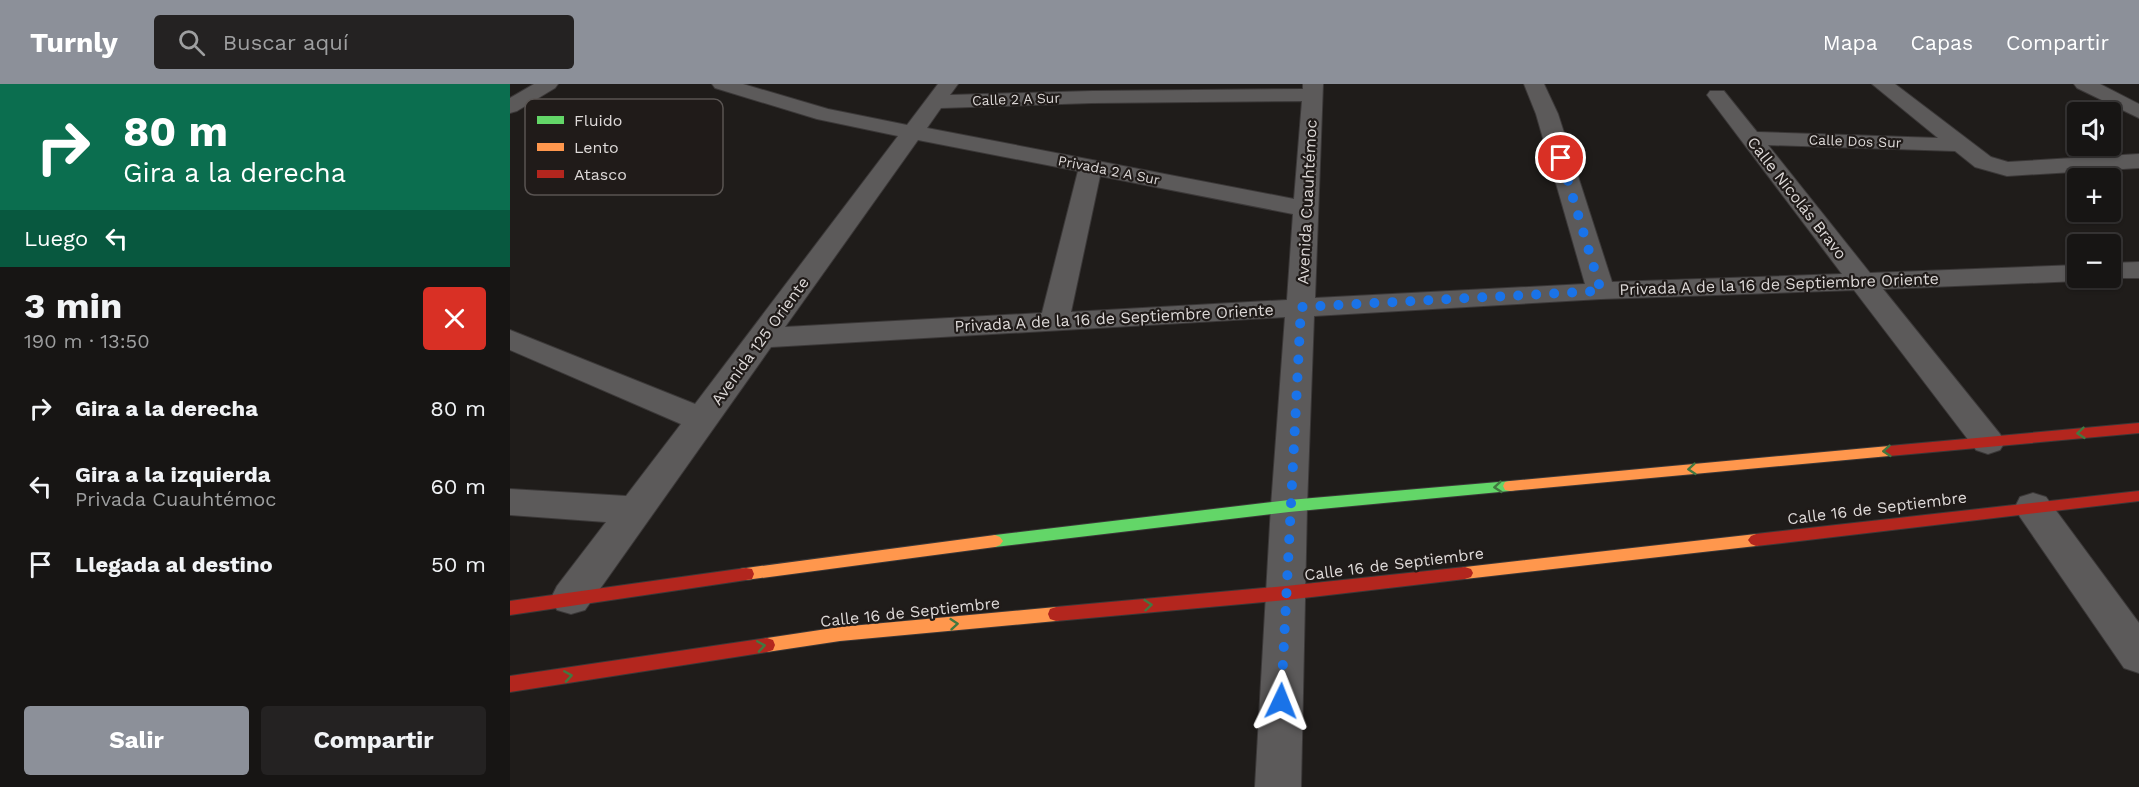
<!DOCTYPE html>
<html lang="es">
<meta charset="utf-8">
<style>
body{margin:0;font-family:"Work Sans",sans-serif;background:#242222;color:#f1f3f6;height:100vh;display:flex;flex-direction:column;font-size:22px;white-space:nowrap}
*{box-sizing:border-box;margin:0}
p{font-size:20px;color:#9e9fa0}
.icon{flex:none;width:33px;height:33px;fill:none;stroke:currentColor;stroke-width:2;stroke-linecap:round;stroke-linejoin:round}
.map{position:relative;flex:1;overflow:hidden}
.side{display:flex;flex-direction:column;background:#171514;width:510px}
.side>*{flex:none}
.top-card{background:#0b6e4f;color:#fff;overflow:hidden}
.buttons{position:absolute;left:1557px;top:18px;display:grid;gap:12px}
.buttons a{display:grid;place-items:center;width:54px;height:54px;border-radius:6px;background:#171514;box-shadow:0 2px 4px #0004,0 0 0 2px #363434;font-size:30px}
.pin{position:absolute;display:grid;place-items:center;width:51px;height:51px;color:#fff;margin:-26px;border:3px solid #fff;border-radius:50%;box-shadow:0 2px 6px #0007}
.me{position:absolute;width:66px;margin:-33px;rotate:2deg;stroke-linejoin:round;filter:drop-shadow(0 0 4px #0008)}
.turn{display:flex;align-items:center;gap:21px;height:126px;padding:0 24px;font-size:27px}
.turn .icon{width:78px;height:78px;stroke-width:2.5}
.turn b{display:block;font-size:42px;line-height:51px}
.then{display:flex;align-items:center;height:57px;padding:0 24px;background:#0003;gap:12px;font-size:22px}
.round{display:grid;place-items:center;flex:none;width:63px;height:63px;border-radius:6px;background:#242222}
.headline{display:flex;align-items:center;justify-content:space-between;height:102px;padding:0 24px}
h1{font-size:36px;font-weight:700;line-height:45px}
.cta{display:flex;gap:12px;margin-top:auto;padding:12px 24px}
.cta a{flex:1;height:69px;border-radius:6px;background:#8c9099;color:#fff;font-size:24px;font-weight:700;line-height:69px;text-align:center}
.cta a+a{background:#242222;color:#f1f3f6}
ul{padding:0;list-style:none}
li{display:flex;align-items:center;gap:18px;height:78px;padding:0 24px}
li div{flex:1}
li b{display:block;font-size:22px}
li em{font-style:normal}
header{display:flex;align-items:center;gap:36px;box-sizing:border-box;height:84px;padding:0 30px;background:#8c9099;color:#fff}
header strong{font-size:28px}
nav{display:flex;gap:33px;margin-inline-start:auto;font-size:21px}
.search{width:420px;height:54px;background:#242222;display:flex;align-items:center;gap:15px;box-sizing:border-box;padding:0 21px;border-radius:6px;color:#9e9fa0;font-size:22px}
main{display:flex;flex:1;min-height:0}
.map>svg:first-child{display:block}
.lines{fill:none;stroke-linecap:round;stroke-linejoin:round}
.street-casing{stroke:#3b3838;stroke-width:2}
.fast-casing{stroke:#3b3838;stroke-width:2}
.slow-casing{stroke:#3b3838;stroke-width:2}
.jam-casing{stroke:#3b3838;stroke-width:2}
.street{fill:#5c5a5a;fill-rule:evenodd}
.fast{fill:#63d668;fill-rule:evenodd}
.slow{fill:#ff974d;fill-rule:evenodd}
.jam{fill:#b3261e;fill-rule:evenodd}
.oneway{stroke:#427840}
.route{stroke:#1a73e8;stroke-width:10;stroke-dasharray:0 18}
.labels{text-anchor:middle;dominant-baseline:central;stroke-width:4.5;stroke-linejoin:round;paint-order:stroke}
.far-street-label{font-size:14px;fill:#ddd9d8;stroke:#201b19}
.street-label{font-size:16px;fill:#ddd9d8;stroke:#201b19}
.key{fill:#201b19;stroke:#595452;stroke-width:1.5}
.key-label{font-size:16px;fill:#ddd9d8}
</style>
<header>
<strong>Turnly</strong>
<div class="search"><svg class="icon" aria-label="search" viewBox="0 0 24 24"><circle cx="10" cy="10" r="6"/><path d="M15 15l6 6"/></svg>Buscar aquí</div>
<nav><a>Mapa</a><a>Capas</a><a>Compartir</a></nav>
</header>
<main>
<section class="side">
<div class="top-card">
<div class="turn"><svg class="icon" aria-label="right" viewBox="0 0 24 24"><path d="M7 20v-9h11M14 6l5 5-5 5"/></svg><div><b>80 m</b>Gira a la derecha</div></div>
<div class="then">Luego<svg class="icon" aria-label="left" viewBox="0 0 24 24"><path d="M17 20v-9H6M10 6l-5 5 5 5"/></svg></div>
</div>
<div class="headline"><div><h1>3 min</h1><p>190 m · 13:50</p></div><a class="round" style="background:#d93025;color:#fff"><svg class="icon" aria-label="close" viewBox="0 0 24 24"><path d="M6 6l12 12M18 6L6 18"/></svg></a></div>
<ul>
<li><svg class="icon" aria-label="right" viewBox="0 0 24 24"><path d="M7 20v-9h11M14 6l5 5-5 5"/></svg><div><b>Gira a la derecha</b></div><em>80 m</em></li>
<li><svg class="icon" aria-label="left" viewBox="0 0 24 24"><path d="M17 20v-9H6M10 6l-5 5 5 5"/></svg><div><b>Gira a la izquierda</b><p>Privada Cuauhtémoc</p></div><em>60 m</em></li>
<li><svg class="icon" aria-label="arrive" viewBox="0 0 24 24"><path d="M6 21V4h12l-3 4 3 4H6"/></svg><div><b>Llegada al destino</b></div><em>50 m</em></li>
</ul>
<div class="cta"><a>Salir</a><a>Compartir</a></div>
</section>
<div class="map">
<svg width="1629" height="703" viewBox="0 0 1629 703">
<rect width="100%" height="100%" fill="#1f1c1a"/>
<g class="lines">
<g class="street-casing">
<path id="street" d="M24 0H48L45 4 7 27 0 29V14Z
M202 0H233L318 25 397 41 428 0H448L440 11 582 7 793 5V0H813L805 214 1075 200 1026 30 1014 0H1034L1048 30 1102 198 1332 190 1197 11 1200 7H1214L1247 48 1428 54 1362 0H1385L1481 73 1498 78 1629 70V84L1497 92 1465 83 1445 67 1258 61 1360 189 1568 181V194H1578L1568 197 1373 205 1490 350 1495 358 1490 366 1478 370 1466 366 1344 206 1091 215 804 232 797 422 791 703H745L761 422 775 233 261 263 75 526 61 530 47 526 41 514 47 502 96 438 0 431V405L116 412 171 340 0 266V246L185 320 388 52 307 35 205 4ZM792 17 784 115 417 44 431 24 582 19ZM408 56 568 87 532 229 275 243ZM590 92 783 130 777 216 561 228Z
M1564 0H1590L1629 20V34L1567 4Z
M1629 178V194H1594H1600V179Z
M1523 409 1536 413 1629 539V589L1614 584 1510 433 1505 423 1510 413Z"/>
</g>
<g class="fast-casing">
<path id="fast" d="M1000 397 1005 398 1007 402 1005 406 1000 407 779 428 485 463 480 461 477 457 480 453 485 451 779 416Z"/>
</g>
<g class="slow-casing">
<path id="slow" d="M1379 362 1386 367 1379 372 1000 407 995 406 993 402 995 398 1000 397Z
M1246 450 1251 452 1254 456 1251 460 1246 462 955 495 949 493 947 489 949 485 955 483Z
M485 451 490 453 493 457 490 461 485 463 236 496 230 495 228 490 230 485 236 484Z
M546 523 552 525 554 530 552 535 546 537 330 557 257 568 251 566 249 561 251 556 257 554 330 543Z"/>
</g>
<g class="jam-casing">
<path id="jam" d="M1629 339V349L1379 372 1372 367 1379 362Z
M1629 407V417L1246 462 1241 460 1238 456 1241 452 1246 450Z
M955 483 961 485 963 489 961 493 955 495 776 516 546 537 540 535 538 530 540 525 546 523 776 502Z
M236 484 242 485 244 490 242 495 236 496 0 531V517Z
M257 554 263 556 265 561 263 566 257 568 0 608V592Z"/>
</g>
<use href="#street" class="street"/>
<use href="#fast" class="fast"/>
<use href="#slow" class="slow"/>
<use href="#jam" class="jam"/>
</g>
<defs><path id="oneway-chevron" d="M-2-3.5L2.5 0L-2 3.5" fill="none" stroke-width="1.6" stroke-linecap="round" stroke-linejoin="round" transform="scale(1.5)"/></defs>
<g class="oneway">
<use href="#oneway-chevron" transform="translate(1571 349) rotate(175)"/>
<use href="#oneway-chevron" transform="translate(1377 367) rotate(175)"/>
<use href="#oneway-chevron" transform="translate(1182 385) rotate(175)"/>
<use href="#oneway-chevron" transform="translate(988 403) rotate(175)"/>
<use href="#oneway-chevron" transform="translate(638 521) rotate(-5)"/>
<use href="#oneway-chevron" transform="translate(444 540) rotate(-5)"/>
<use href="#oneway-chevron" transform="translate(251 562) rotate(-9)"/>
<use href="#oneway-chevron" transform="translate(58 592) rotate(-9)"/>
</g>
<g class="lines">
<path class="route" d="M771 617 791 223 1091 207 1051 74"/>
</g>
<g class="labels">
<g class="far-street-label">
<text transform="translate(506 15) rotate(-2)">Calle 2 A Sur</text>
<text transform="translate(1345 57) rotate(2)">Calle Dos Sur</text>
<text transform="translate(599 86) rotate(11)">Privada 2 A Sur</text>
</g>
<g class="street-label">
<text transform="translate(1287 114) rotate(52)">Calle Nicolás Bravo</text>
<text transform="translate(797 118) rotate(-87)">Avenida Cuauhtémoc</text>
<text transform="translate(1269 200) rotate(-2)">Privada A de la 16 de Septiembre Oriente</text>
<text transform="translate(604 234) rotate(-3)">Privada A de la 16 de Septiembre Oriente</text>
<text transform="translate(250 257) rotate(-54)">Avenida 125 Oriente</text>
<text transform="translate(1367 424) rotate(-7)">Calle 16 de Septiembre</text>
<text transform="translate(884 480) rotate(-7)">Calle 16 de Septiembre</text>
<text transform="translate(400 528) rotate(-6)">Calle 16 de Septiembre</text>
</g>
</g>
<rect x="15" y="15" width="198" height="96" rx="9" class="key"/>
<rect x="27" y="32" width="27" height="8" fill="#63d668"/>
<rect x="27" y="59" width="27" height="8" fill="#ff974d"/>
<rect x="27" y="86" width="27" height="8" fill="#b3261e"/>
<g class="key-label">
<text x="64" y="42">Fluido</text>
<text x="64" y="69">Lento</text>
<text x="64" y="96">Atasco</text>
</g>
</svg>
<div class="buttons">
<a><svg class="icon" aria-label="sound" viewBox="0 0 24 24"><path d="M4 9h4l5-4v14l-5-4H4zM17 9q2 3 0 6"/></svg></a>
<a>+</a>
<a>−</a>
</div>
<div class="pin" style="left:1051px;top:74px;background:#d93025"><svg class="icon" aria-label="arrive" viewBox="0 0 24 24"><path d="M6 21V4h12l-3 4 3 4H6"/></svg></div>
<svg class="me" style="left:771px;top:617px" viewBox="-20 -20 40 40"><path d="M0-17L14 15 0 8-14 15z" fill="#1a73e8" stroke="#fff" stroke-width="4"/></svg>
</div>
</main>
